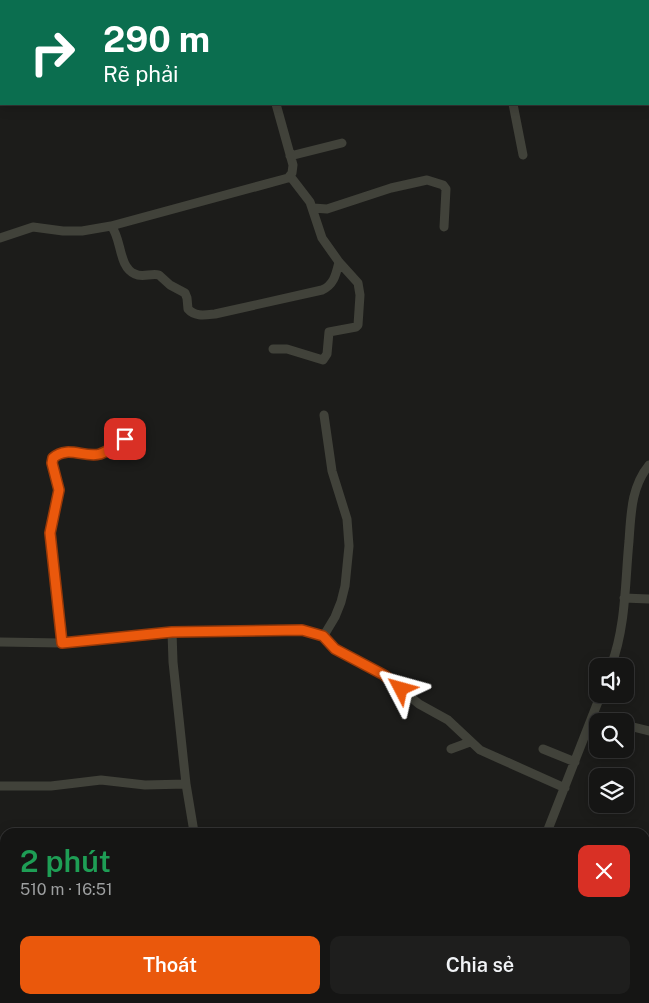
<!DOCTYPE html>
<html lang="vi">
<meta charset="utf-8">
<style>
body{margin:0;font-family:"Public Sans",sans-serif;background:#1e1e1d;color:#f1f3f6;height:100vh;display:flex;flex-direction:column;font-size:19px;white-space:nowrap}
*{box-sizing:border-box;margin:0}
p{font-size:16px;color:#9d9fa0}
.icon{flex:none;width:28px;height:28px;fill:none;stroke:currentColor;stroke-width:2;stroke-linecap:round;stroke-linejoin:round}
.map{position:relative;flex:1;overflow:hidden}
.sheet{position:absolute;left:0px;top:828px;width:650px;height:176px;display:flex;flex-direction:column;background:#151514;border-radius:15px 15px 0 0;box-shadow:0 2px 12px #0003,0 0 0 1px #343434}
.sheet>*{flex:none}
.banner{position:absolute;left:0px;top:0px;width:650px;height:105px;box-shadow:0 2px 12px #0003,0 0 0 1px #343434;background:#0b6e4f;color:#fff;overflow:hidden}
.controls{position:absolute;left:589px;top:658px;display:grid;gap:10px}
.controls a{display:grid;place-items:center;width:45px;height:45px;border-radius:10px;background:#151514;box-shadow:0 2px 12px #0003,0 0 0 1px #343434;font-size:25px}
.pin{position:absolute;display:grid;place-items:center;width:42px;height:42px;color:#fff;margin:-21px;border-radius:10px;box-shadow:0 2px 8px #0006}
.me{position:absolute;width:55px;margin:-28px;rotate:309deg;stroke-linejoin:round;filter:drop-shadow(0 0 4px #0008)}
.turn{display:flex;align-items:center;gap:18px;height:105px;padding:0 20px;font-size:22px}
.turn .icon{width:65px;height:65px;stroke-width:2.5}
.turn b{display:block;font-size:35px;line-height:42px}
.round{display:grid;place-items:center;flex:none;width:52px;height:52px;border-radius:10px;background:#1e1e1d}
.head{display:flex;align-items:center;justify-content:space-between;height:85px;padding:0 20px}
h1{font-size:30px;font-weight:600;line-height:38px;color:#1e9e55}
.action{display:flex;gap:10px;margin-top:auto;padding:10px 20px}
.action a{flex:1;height:58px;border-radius:10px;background:#ea580c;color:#fff;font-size:20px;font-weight:600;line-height:58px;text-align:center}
.action a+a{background:#1e1e1d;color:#f1f3f6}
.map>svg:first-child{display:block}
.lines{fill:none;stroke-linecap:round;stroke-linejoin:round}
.minor{stroke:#41423a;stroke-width:9}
.route-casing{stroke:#983908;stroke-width:12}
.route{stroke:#ea580c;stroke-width:9}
</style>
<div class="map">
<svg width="649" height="1003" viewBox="0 0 649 1003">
<rect width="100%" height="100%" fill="#1c1c1a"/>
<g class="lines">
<path class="minor" d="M259 0V1
M393 0V1
M502 0V1
M43 1 48 0
M0 12H1
M513 104 523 155
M290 156 342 143
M313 208 327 209 391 188 427 180 443 185 446 189 444 227
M111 226 288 178 292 173 293 165 276 104
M0 238 33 227 63 231H82L111 226C122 238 118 267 135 274 142 278 151 273 159 275L170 285 185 293 187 298 188 309C195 317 205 315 215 314L322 290C334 285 336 274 339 262
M273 349H287L323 360 327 354 329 332 356 327 358 325 360 295 358 283 339 262 322 238 310 202 290 176
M324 415 332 471 347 519 349 546 345 586 341 602 335 617 323 637 335 649 384 675 419 704 448 720 480 750 565 788
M624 598 649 599
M172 632 173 662 186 784
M0 642 62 643 172 632 295 630 309 632 323 637
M62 643 50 533 59 490 52 463 53 458C67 446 83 458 99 454 114 450 128 438 140 429
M611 666C626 627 625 582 629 541 631 514 631 487 649 465
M592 718 608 721
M625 725 649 731
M451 749 470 742
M543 749 575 762
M0 786H51L101 780 145 785 186 784 194 832
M547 832 601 694
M0 871 5 912
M22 999 24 1003
M488 1003 490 999
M534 1003 535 999
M645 1003C647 973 644 943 649 913"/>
</g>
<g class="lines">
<g class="route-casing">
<path id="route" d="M125 439C117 444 109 451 100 454 84 458 67 445 53 458L52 463 59 490 50 533 62 643 172 632 302 630 323 636 335 649 384 675 401 689"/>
</g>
<use href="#route" class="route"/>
</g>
</svg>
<div class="controls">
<a><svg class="icon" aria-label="sound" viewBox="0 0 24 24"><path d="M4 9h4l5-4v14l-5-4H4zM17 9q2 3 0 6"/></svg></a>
<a><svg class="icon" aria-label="search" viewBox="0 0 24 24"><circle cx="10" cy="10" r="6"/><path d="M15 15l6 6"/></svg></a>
<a><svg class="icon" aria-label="layers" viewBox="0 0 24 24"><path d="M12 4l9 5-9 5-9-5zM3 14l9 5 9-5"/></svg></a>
</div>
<div class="pin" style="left:125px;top:439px;background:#d93025"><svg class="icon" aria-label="arrive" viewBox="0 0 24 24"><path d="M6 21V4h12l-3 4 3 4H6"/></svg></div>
<svg class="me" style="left:401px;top:689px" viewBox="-20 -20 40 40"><path d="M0-17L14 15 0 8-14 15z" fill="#ea580c" stroke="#fff" stroke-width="4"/></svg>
<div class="banner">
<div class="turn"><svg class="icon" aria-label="right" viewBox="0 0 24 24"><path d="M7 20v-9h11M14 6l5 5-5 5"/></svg><div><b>290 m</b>Rẽ phải</div></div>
</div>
<section class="sheet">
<div class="head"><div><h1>2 phút</h1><p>510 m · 16:51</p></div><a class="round" style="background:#d93025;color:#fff"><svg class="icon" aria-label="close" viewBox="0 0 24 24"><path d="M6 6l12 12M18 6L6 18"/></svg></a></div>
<div class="action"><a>Thoát</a><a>Chia sẻ</a></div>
</section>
</div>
